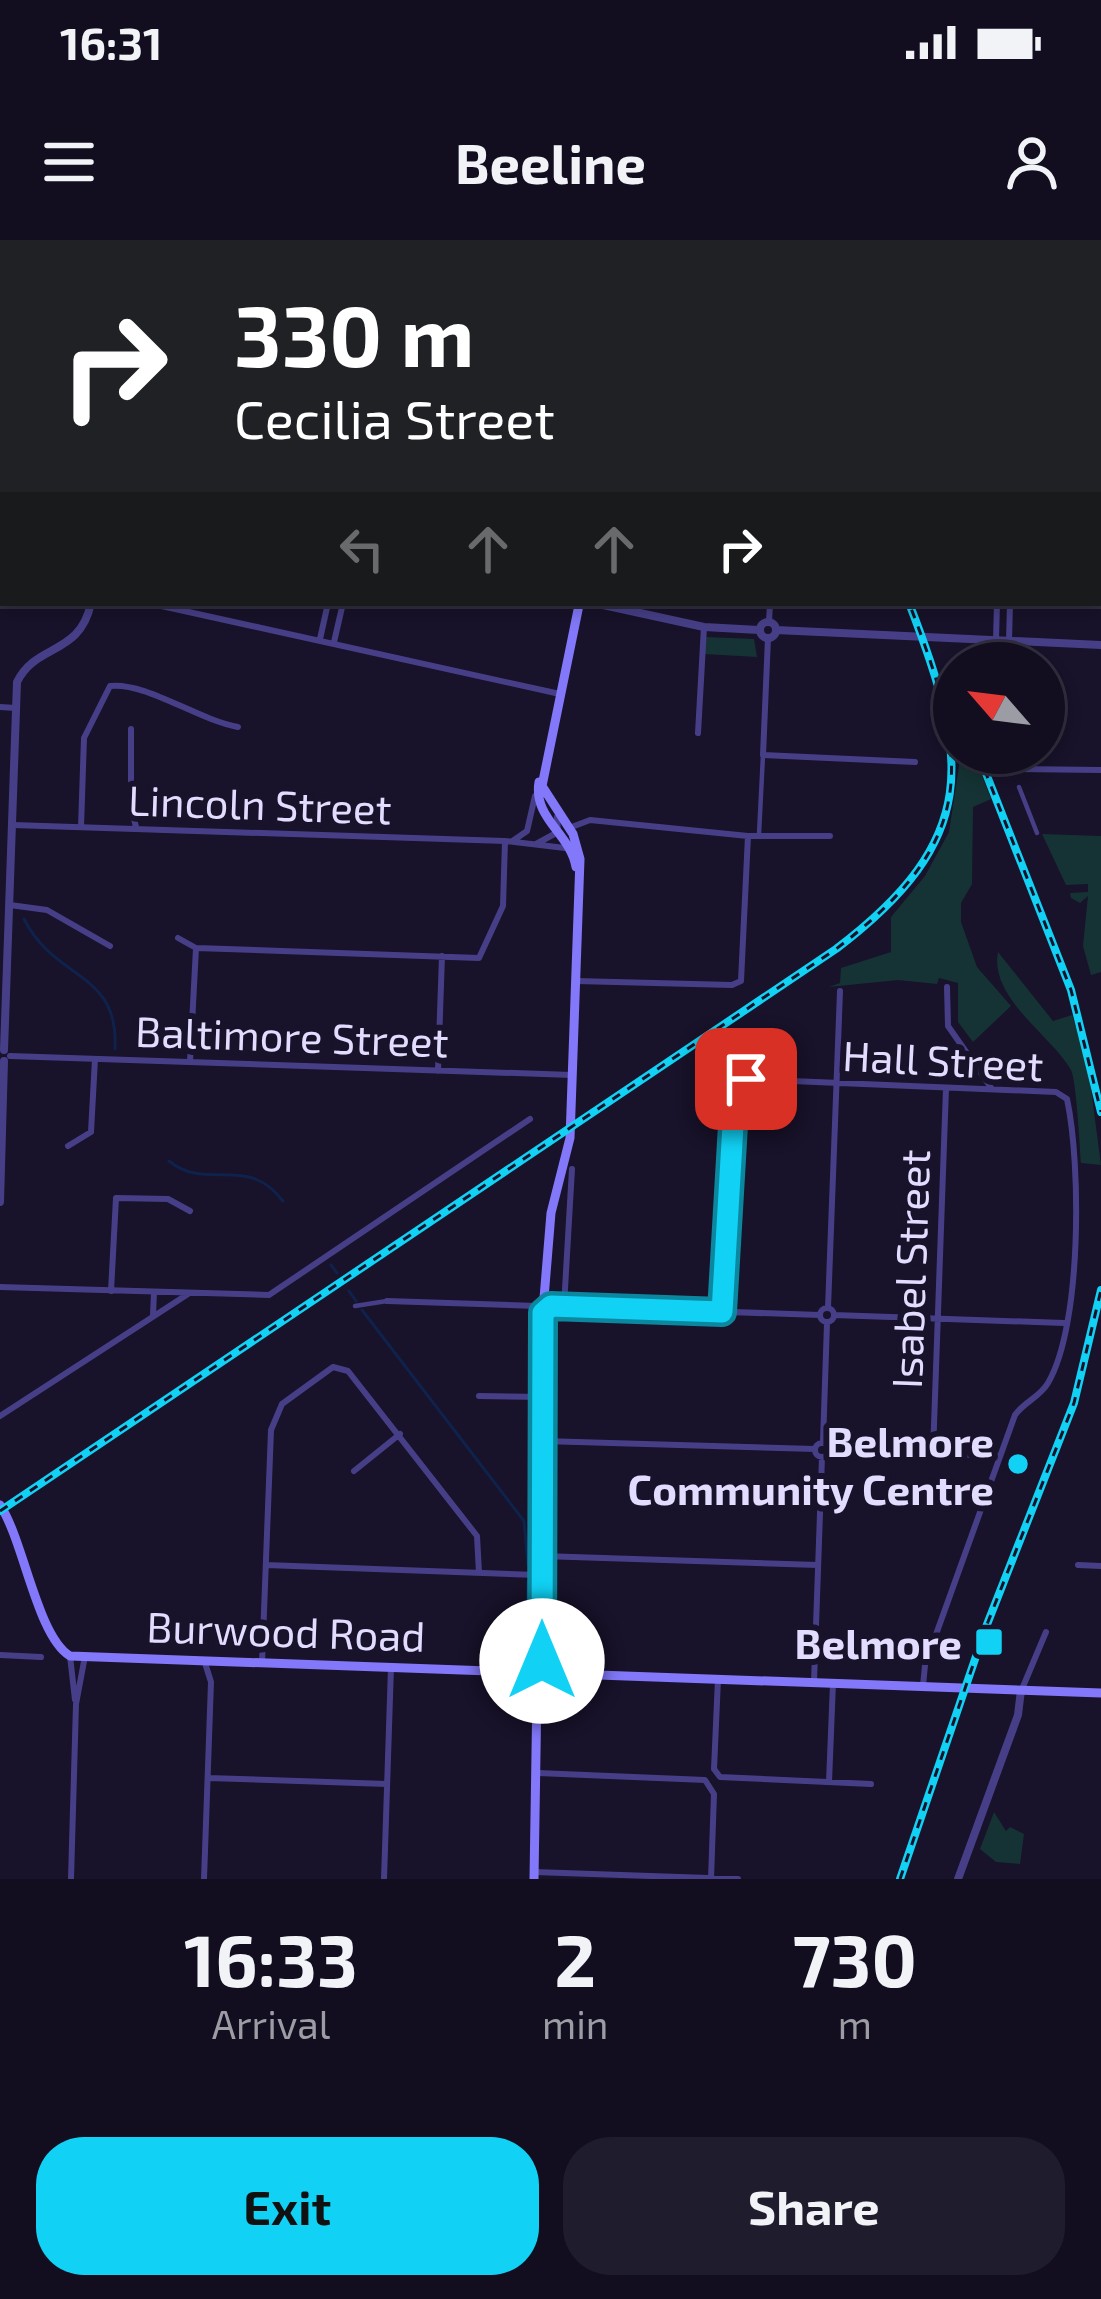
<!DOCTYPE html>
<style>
body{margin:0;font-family:"Exo 2",sans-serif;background:#1f1c2d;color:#f1f3f6;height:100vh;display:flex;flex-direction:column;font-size:45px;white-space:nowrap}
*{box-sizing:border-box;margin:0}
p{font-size:39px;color:#9c9ca5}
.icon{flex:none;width:66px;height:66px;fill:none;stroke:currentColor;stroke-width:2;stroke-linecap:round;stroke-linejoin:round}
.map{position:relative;height:1639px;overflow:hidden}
.drawer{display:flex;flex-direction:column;background:#120e20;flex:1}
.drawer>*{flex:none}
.banner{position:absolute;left:0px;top:0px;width:1101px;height:366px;box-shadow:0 6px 18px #0003,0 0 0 3px #312e3e;background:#202124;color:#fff;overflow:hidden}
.needle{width:78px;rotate:298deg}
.controls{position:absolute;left:933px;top:402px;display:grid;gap:24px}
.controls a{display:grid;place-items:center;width:132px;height:132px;border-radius:50%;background:#120e20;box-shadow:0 6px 18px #0003,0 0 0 3px #312e3e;font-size:60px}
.pin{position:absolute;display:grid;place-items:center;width:102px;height:102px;color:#fff;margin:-51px;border-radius:24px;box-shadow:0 6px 18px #0006}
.me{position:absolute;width:132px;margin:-66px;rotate:0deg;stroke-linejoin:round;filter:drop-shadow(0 0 9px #0008)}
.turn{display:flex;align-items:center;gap:42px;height:252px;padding:0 36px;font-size:54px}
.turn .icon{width:156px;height:156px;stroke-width:2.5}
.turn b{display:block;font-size:84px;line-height:102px}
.lanes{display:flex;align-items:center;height:114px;padding:0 36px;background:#0003;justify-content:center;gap:60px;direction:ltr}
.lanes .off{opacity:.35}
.eta{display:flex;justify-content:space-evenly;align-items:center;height:204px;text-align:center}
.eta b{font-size:72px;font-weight:700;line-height:84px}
.primary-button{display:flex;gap:24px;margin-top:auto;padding:24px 36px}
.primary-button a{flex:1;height:138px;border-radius:48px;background:#11d2f5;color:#111;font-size:48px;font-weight:700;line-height:138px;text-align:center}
.primary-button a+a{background:#1f1c2d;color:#f1f3f6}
.status{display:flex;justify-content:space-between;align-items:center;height:84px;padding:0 60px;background:#120e20;direction:ltr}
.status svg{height:33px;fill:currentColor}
header{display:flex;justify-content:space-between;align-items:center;height:156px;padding:0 36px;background:#120e20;font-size:54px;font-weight:700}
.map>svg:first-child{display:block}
.green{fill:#153334}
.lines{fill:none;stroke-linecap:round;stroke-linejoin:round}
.stream{stroke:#0f224c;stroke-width:3}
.pedestrian{stroke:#463f87;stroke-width:4.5}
.minor{stroke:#463f87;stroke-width:6}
.tertiary{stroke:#463f87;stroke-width:8}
.secondary{stroke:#8278f9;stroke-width:9}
.rail-casing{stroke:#11d2f5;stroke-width:8}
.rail{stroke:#18122a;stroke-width:3;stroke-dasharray:9;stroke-linecap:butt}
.route-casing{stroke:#0b889f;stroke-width:30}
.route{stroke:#11d2f5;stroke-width:21}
.poi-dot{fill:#11d2f5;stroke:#18122a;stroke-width:4.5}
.labels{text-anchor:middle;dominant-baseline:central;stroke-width:12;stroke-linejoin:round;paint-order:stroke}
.street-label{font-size:42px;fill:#e2ddfe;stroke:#18122a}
.poi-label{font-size:42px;font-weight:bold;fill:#e2ddfe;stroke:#18122a;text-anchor:end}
</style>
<div class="status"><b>16:31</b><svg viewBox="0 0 49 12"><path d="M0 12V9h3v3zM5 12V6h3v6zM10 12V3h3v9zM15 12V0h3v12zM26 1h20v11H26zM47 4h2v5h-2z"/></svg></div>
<header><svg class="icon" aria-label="menu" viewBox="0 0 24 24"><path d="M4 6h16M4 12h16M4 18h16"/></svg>Beeline<svg class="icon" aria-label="person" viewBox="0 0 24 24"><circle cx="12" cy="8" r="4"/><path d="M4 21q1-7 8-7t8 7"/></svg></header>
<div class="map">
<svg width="1101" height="1639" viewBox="0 0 1101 1639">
<rect width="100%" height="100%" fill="#18122a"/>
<path class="green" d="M705 397 754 399 757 417 704 414Z
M961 513H973L991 559 973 567 972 644 961 663V682L977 727 1011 766 973 802 958 782V743L939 738 937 744 898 740 829 747 840 743 841 728 891 712V677L925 636 949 592Z
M1042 594 1101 596V732L1091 735 1083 706 1088 656 1080 663 1071 658 1070 653 1088 652V644L1066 645Z
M998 712 1053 781 1072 775 1088 826 1101 925 1081 923C1080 907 1076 838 1071 830 1051 795 989 758 998 712Z
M994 1572 1006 1591 1010 1587 1024 1594 1020 1624 996 1622 980 1609Z"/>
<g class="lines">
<path class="stream" d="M24 679C56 742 119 730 115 809
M169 921C207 952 246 913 283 961
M331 1025 337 1033
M349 1051 356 1061
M362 1070 524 1281 528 1325
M527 1372 528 1342"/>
<path class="pedestrian" d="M1019 547 1037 593
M759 594 763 515
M355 1066 387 1061"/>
<path class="minor" d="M556 0 569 3
M411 3 412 0
M423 3V0
M786 3V0
M921 3 922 0
M988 3V0
M1055 3V0
M0 30 3 31
M0 179 3 180
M1098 216H1101
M0 330 3 331
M148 363 560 454
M769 382 770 363
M768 398 763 515 915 522
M320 399 328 363
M996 400 997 363
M1009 401 1010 363
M334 402 343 363
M0 467 16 468
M131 489V567L136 587
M698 493 704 387
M1012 529 1101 530
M13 585 505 601 565 608
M81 587 84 498 110 446C146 442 196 479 238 487
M569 588 590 580 748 596H830
M514 600 527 591 535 556
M536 604 558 592 557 577
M10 665 47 670 110 706
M178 698 196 708 479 718 503 666 505 601
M576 741 732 745 741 741 748 596
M947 747 948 786 992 849
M10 816 572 835
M190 822 196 708
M438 831 442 716
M68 906 91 892 95 819
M0 1047 269 1055 530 879
M111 1051 116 958 168 959 190 971
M387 1061 537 1066
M551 1066 820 1075
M564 1066 572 929
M820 1075a7 7 0 1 1 14 0a7 7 0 1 1-14 0Z
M828 1068 840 751
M722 1072 735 851 746 839 1056 852 1067 859C1081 924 1082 1085 1048 1143 1040 1157 1024 1162 1015 1175L925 1425 923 1446
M153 1075 154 1052
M834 1075 1064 1083
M479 1156 543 1157
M0 1176 188 1054
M543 1201 815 1209
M823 1202 827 1083
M815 1210a7 7 0 1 1 14 0a7 7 0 1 1-14 0Z
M830 1210 1000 1216
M933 1213 946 848
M354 1231 400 1194
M542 1316 818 1325
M266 1325 538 1335
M1078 1325 1101 1326
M0 1415 41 1417
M70 1416 75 1460
M262 1423 271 1190 282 1164 333 1127 348 1131 477 1296 479 1333
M718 1439 714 1529 720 1537 871 1544
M814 1442 822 1217
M1022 1449 1046 1392
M538 1533 705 1540 714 1554 711 1639
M208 1538 387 1544
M829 1542 833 1443
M534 1632 738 1639
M71 1639 76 1464 85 1416
M204 1639 211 1442 205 1423
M384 1639 391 1427"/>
<path class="tertiary" d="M174 3V0
M594 363 704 387 759 390
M760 390a8 8 0 1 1 16 0a8 8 0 1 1-16 0Z
M776 390 1101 405
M4 810 17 442C36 403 80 416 91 363
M0 962 4 821
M958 1639 1018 1475 1021 1450"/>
<path class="secondary" d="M659 3V0
M539 542C533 579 570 593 576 627
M544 1058 551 973 570 898 580 619 573 594 542 546 579 365
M0 1265C24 1301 37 1396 70 1416L1101 1453
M534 1639 543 1073 537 1066 544 1058"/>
<g class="rail-casing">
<path id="rail" d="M889 3 890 0
M978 513 1071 750 1101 872
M0 1271 836 709C981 599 970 520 909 363
M900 1639 986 1387 1074 1163 1101 1050"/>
</g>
<use href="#rail" class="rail"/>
</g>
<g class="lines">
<g class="route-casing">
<path id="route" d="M542 1421 543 1073 551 1066 722 1072 735 851 746 839"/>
</g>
<use href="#route" class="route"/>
</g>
<g class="poi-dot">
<circle cx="1018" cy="1224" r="12"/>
<rect x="974" y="1387" width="30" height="30" rx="6"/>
</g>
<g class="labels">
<g class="street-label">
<text transform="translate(260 563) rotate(2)">Lincoln Street</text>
<text transform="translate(292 795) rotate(2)">Baltimore Street</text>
<text transform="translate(943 819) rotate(3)">Hall Street</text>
<text transform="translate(909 1029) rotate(-88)">Isabel Street</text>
<text transform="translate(286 1390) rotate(2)">Burwood Road</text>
</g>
<g class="poi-label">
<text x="994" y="1200">Belmore<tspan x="994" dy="48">Community Centre</tspan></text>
<text x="962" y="1402">Belmore</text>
</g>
</g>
</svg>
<div class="controls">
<a><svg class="needle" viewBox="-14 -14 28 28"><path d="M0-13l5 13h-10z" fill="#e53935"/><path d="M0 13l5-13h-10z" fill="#9c9ca5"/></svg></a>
</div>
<div class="pin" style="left:746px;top:839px;background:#d93025"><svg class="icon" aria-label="arrive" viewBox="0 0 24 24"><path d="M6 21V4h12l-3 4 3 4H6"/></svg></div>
<svg class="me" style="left:542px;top:1421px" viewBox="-20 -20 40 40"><circle r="19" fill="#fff"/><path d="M0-13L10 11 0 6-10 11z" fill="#11d2f5"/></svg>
<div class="banner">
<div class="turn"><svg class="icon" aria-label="right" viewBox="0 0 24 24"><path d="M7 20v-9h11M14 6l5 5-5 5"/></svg><div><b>330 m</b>Cecilia Street</div></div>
<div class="lanes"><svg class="icon off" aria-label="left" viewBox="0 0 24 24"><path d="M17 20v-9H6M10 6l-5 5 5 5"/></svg><svg class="icon off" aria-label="ahead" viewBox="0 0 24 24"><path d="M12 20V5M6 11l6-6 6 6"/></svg><svg class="icon off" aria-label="ahead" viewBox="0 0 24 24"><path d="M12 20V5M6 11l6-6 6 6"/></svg><svg class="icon" aria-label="right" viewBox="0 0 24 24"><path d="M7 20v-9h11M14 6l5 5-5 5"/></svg></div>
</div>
</div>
<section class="drawer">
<div class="eta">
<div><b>16:33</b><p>Arrival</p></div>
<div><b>2</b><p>min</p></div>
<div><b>730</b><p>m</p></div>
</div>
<div class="primary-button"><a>Exit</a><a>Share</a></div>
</section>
